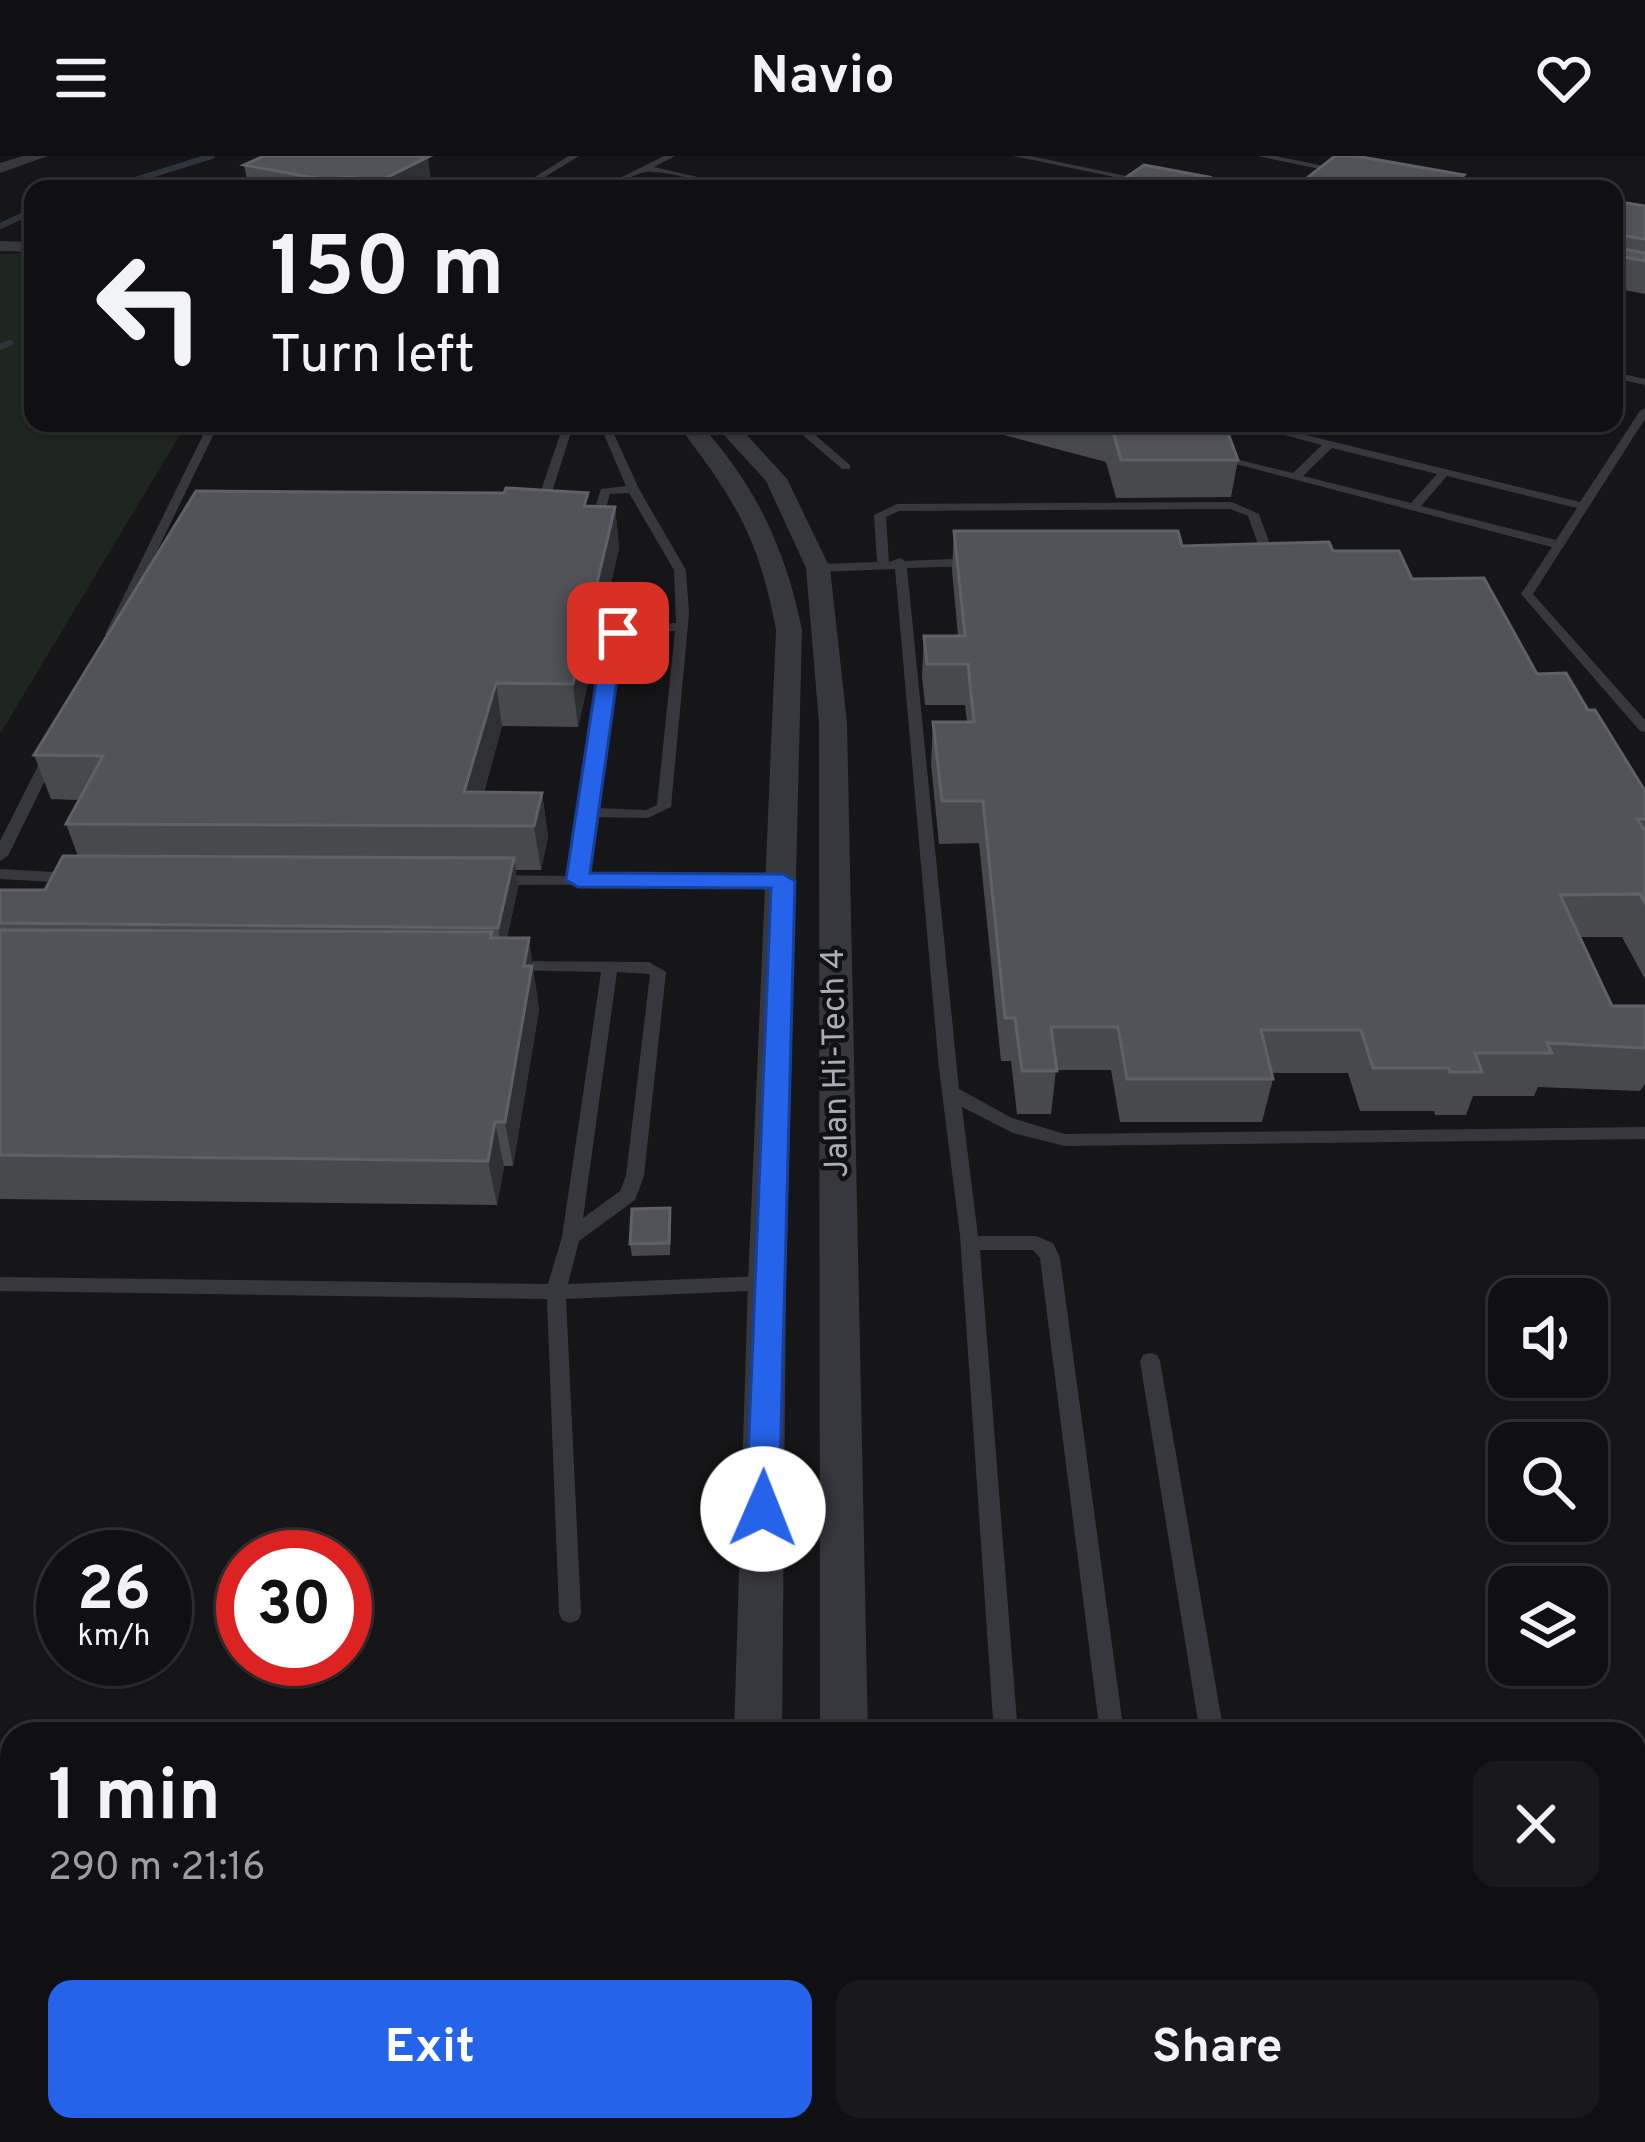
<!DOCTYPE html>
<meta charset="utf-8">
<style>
body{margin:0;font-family:Overpass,sans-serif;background:#19191b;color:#f1f3f6;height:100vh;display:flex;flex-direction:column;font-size:45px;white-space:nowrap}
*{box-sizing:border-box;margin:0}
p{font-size:39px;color:#9c9d9f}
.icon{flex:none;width:66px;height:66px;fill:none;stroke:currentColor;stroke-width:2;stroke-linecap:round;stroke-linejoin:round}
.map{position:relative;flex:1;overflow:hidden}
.side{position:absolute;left:0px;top:1566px;width:1647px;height:420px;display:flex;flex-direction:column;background:#101012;border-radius:36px 36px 0 0;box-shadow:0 3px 9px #0004,0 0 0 3px #303032}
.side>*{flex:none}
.top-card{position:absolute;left:24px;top:24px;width:1599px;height:252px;border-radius:24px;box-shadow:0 3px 9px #0004,0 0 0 3px #303032;background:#101012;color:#f1f3f6;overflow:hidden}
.controls{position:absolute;left:1488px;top:1122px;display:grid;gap:24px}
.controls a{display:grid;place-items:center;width:120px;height:120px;border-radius:24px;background:#101012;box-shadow:0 3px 9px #0004,0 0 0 3px #303032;font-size:60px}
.speed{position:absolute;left:36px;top:1374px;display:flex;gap:24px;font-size:60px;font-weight:700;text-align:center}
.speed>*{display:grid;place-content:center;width:156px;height:156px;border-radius:50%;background:#101012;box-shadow:0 3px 9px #0004,0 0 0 3px #303032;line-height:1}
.speed small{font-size:30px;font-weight:400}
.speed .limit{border:18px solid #d22;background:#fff;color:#111}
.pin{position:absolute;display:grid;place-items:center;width:102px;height:102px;color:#fff;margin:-51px;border-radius:24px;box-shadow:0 6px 18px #0006}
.me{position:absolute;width:132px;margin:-66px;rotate:1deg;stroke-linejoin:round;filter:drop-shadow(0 0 9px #0008)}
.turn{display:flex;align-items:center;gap:42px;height:252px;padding:0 48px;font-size:54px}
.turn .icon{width:156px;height:156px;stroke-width:2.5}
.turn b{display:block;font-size:84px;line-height:102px}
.round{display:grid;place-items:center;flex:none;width:126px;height:126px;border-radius:24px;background:#19191b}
.head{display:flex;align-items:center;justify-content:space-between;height:204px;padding:0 48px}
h1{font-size:72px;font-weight:700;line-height:90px}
.cta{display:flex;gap:24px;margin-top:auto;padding:24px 48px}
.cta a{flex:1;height:138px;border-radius:24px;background:#2563eb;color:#fff;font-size:48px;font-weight:700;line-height:138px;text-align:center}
.cta a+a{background:#19191b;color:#f1f3f6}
header{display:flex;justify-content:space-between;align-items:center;height:156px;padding:0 48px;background:#101012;font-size:54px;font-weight:700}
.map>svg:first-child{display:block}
.green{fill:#1e261f}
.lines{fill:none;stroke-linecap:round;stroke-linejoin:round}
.stream{stroke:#2c353c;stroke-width:6}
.lane{fill:#37383d;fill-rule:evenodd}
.street{fill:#37383d;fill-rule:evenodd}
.wall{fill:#47494d}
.shaded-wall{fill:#2f3033}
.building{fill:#525359;stroke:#5f6168;stroke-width:3}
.route{fill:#2563eb;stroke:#184099;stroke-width:3}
.labels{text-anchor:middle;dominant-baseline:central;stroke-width:9;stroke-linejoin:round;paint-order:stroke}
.street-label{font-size:33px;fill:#a8adb8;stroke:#111113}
</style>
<header><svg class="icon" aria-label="menu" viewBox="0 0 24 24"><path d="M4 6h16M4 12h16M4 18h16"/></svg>Navio<svg class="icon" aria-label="heart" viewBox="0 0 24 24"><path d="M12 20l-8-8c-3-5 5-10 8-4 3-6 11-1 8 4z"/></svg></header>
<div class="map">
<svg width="1645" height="1986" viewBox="0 0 1645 1986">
<rect width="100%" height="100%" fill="#161618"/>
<path class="green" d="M33 97V267H187L0 578V98Z"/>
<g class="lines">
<path class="stream" d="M106 33 212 0
M0 70 33 55
M0 191 10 187"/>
<path class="lane" d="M569 0H579L525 33H515Z
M664 0H675L654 11 750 33C717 33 686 18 653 16 634 14 618 33 598 33Z
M1013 0H1030L1189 33H1172Z
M1257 0H1275L1348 15 1344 18Z
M263 15 270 17 239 33H228Z
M412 21 466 30 470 33H451L409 26Z
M1614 216 1645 223V229L1614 222Z
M1645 252V263L1533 438 1645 564V576L1640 575 1521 438 1552 391 1209 301 1215 298 1293 317 1322 289 1239 267H1257L1580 346 1640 255ZM1332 292 1437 318 1411 347 1303 320ZM1447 320 1577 352 1556 384 1421 350Z
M209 267H219L117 478 106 481 105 478Z
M564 267H574L545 358 535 360 533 358Z
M599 267H609L639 333 686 414 689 458 671 651 648 662 594 661 586 720H783L791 725 788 728 496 729 488 724 496 719 571 720 605 487 620 471 676 467 674 414 629 337 610 338 601 370 595 374 589 370 601 333 626 330ZM675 475 657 649 646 654 596 652 618 488 629 478Z
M789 267H801L850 309V313H842Z
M1232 346 1259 358 1276 405 1274 408 1264 405 1248 360 1230 353 899 355 886 361 889 406 900 402 905 405 975 402 981 406 975 410 907 412 959 933 1012 962 1065 978 1645 971V983L1065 990 1013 977 962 951 978 1080H1036L1053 1087 1060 1102 1124 1578H1100L1040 1102 1033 1094H980L1018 1578H994L960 1079 939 913 895 413 818 416 812 412 818 408 877 406 874 359 897 348Z
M50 596 57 600 8 700 0 705V685L43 600Z
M0 713 72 717 80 722 72 727 0 723Z
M509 805 649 806 666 816 644 1020 635 1044 579 1085 568 1128 767 1120 774 1122 777 1127 774 1132 767 1134 566 1143 581 1457 578 1464 570 1467 562 1464 559 1457 547 1143 0 1135V1121L548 1128 562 1081 601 816 503 814 501 810 503 806ZM617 816 650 818 626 1020 620 1035 583 1062Z
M1150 1197 1157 1199 1160 1205 1224 1578H1200L1140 1205 1143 1199Z"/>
<path class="street" d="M23 0H48L0 17V7Z
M0 85 33 86V96L0 95Z
M676 267H699C755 327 786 394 802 474L786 1127 782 1578H734L748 1127 776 474C759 381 733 340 676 267Z
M713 267H736L787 323 830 412 847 567 868 1578H820L819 567 806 412 766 325Z
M723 1974H779L778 1986H722Z
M820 1974H876V1986H820Z"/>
</g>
<path class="wall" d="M264 0 432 33H249L244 9Z
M1614 45 1645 50V138L1614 132Z
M805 267H850L846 270H811Z
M958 267H1216L1238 304 1231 341 1116 342 1106 306Z
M589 350 615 351 619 392 578 571 502 570 484 636 542 637 548 681 541 714H515L518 731 507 782 535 826 539 854 513 1010H504L497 1049 0 1043V734H45L78 700 66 668 79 644 51 643 34 599Z
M954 375 1182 390 1333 395 1412 423 1537 518 1588 554 1645 635V823L1622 781H1580L1612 850H1645V928L1640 935 1538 931 1534 940H1473L1466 959H1435L1434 955H1360L1348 917H1272L1273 923 1262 966H1120L1111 914H1056L1051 958H1017L1011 905H1001L979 687 939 688 931 608 933 566H967L965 549H925L922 520 924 480H958L952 414Z
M671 1063 670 1099 632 1100 630 1088Z"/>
<path class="shaded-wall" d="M428 1 432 33H379L378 26Z
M1464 19 1461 33H1449Z
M349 21 352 33H327L326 24Z
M615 351 619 392 578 571 573 528Z
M496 527 502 570 474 670 464 636Z
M542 637 548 681 541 714 534 670Z
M514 702 518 731 503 801 498 772Z
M529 782 539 854 513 1010 505 966Z
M495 966 504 1010 497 1049 488 1005Z"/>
<path class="building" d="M264 0H418L428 1 378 26 349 21 326 24 244 9Z
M1335 0H1356L1464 19 1449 33H1293Z
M1144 9 1209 21 1199 28 1228 33H1109Z
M1614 45 1645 50V83L1620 79 1623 93 1645 97V105L1614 99Z
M1105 267H1216L1225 269 1238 304H1121L1111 268Z
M506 332 588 337 584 350 615 351 573 528 496 527 464 636 542 637 534 670 66 668 103 600 34 599 196 335 504 337Z
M954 375H1178L1182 390 1329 386 1333 395H1399L1412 423 1484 422 1537 518 1566 517 1588 554H1595L1645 635V663H1637L1645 675V747L1640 738 1560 739 1612 850H1645V892L1547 887 1552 897H1475L1482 916H1450L1449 912H1373L1361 874H1261L1273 923H1127L1118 871H1051L1057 915H1022L1015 862H1005L983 645H942L933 566H974L968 508H927L924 480H965Z
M63 700 514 702 498 772 0 767V734H45Z
M0 774 492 776 490 782H529L524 810H532L505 966H495L488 1005 0 999Z
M670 1052 669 1087 630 1088 632 1053Z"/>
<path class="route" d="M618 471 628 477 622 487 590 717 783 718 795 725 779 1353 774 1363 763 1367 751 1363 746 1353 771 732 578 731 566 724 602 487 611 473Z"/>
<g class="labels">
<g class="street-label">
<text transform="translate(837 907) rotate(-91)">Jalan Hi-Tech 4</text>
</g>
</g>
</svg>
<div class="controls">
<a><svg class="icon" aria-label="sound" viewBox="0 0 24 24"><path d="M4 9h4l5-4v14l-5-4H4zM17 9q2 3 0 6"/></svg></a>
<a><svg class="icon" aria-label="search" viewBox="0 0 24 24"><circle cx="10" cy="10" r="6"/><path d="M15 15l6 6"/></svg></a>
<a><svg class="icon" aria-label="layers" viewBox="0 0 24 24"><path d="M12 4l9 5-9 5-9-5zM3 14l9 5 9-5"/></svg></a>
</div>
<div class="speed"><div>26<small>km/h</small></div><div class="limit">30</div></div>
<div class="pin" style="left:618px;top:477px;background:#d93025"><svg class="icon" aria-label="arrive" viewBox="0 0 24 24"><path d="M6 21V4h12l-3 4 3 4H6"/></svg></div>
<svg class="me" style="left:763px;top:1353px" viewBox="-20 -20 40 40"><circle r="19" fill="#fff"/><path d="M0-13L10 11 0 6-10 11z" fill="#2563eb"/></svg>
<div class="top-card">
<div class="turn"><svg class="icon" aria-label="left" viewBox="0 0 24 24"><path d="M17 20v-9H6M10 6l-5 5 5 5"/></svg><div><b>150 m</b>Turn left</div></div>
</div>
<section class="side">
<div class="head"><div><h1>1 min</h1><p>290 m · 21:16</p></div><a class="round"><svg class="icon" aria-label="close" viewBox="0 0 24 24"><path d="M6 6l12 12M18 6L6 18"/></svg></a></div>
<div class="cta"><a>Exit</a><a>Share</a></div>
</section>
</div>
